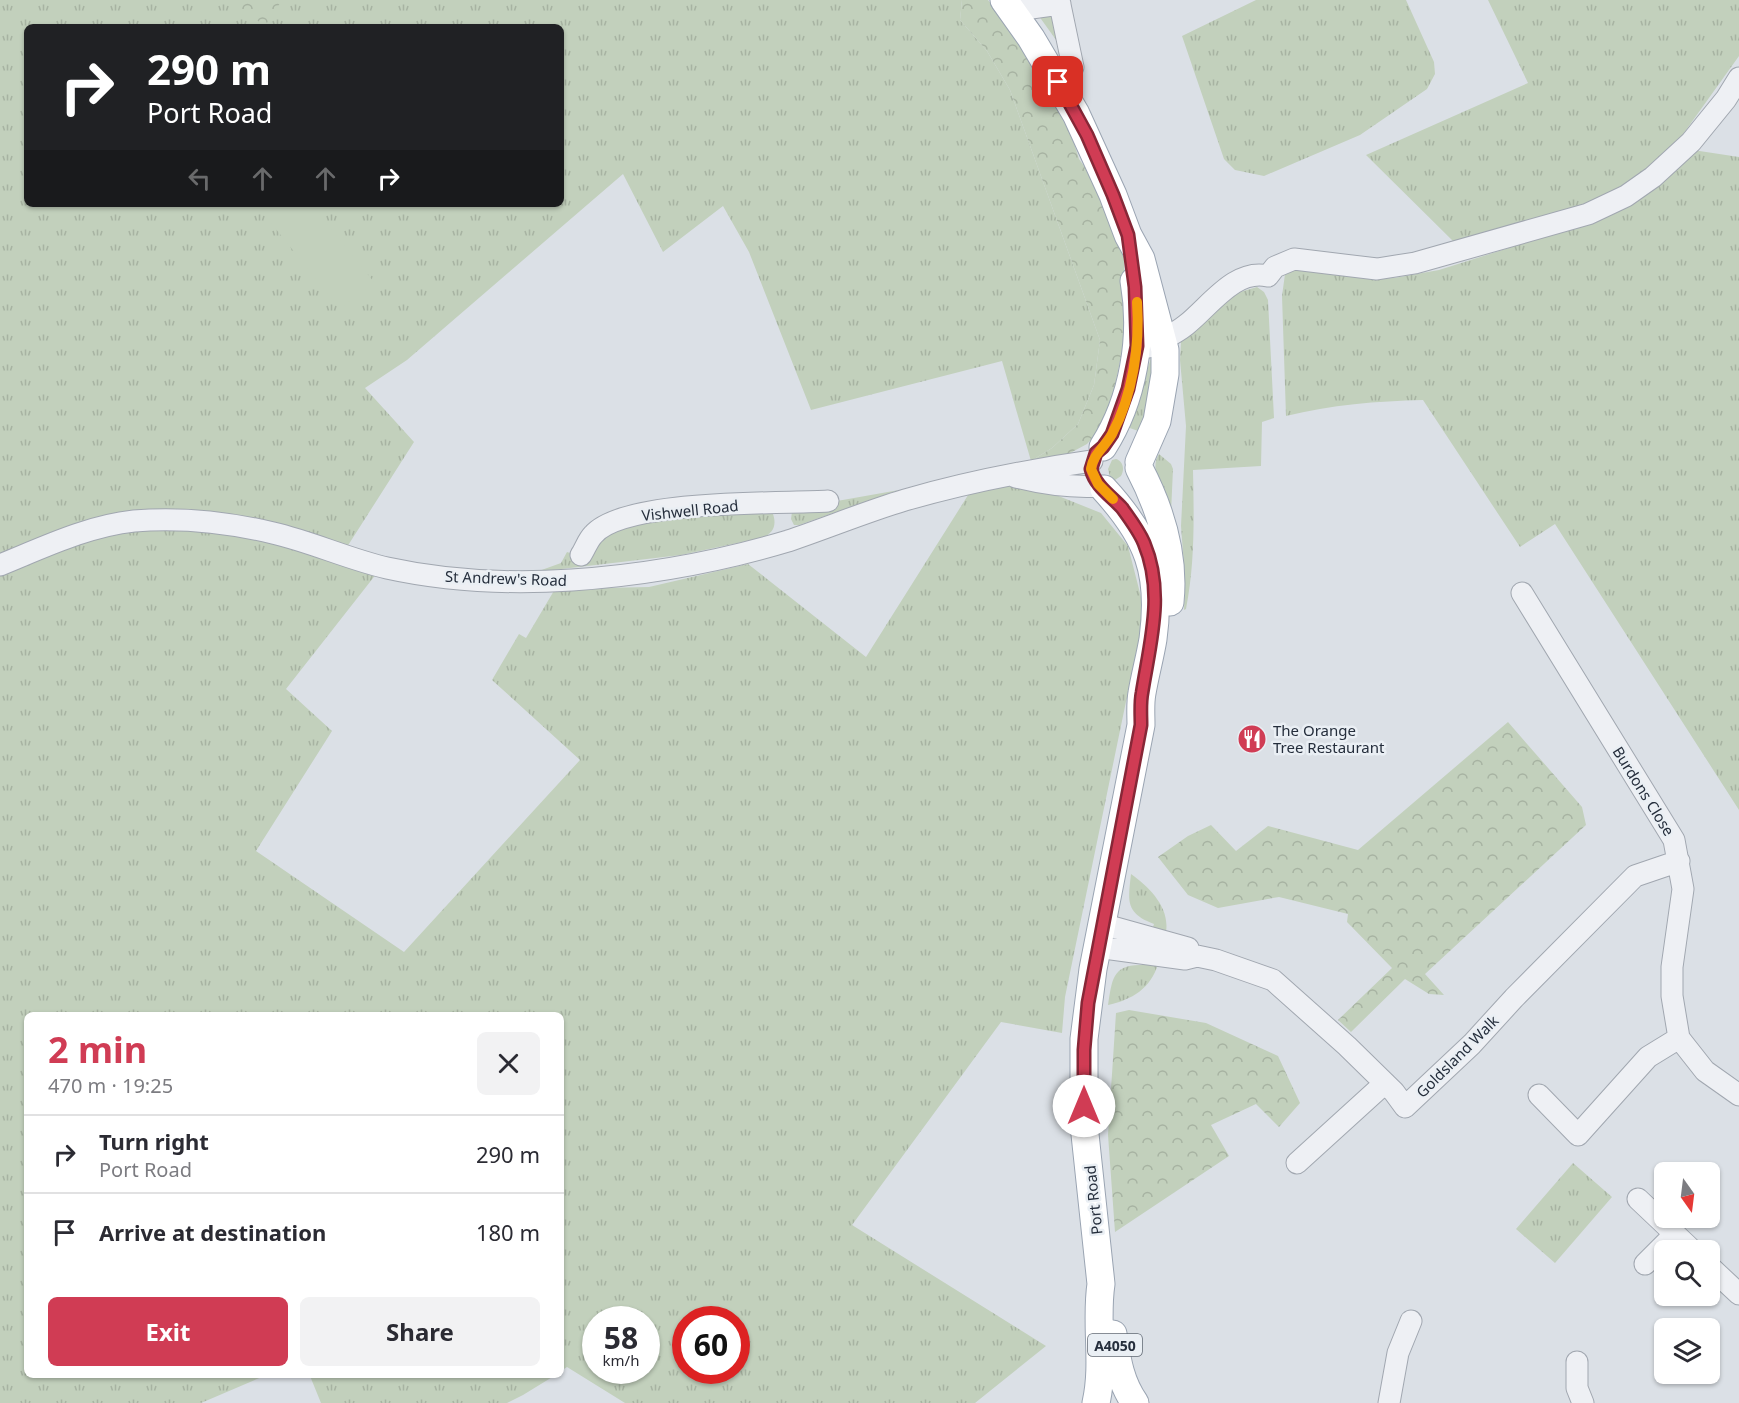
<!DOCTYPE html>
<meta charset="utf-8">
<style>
body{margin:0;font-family:"Noto Sans",sans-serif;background:#f2f2f3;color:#2b2b33;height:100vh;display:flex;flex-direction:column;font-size:22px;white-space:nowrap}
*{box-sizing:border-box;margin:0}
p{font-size:20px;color:#7c7c81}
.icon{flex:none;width:33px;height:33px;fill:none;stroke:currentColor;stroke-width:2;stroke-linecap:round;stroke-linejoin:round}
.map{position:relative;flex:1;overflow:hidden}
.panel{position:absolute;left:24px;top:1012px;width:540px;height:366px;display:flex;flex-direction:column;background:#fff;border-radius:9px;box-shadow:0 2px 4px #0004}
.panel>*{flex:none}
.banner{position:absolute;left:24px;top:24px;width:540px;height:183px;border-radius:9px;box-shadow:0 2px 4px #0004;background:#202124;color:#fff;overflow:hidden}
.needle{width:39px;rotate:166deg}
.fabs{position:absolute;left:1654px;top:1162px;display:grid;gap:12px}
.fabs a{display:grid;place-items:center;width:66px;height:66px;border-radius:9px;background:#fff;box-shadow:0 2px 4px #0004;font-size:30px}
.speed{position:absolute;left:582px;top:1306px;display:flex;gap:12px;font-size:30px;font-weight:700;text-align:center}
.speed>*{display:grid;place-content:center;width:78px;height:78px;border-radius:50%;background:#fff;box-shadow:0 2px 4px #0004;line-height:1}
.speed small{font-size:15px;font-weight:400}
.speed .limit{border:9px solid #d22;background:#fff;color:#111}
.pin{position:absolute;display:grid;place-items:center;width:51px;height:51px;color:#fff;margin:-26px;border-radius:12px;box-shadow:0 3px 9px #0006}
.me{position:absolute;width:66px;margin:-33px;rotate:0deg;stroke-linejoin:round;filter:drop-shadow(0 0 4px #0008)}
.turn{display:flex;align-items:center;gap:21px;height:126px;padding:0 24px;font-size:27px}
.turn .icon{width:78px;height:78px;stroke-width:2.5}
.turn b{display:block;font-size:42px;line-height:51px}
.lanes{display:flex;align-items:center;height:57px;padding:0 24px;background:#0003;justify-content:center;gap:30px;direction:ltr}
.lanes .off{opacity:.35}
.round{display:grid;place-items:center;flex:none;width:63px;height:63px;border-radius:9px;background:#f2f2f3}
.overview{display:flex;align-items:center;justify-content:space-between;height:102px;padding:0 24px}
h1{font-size:36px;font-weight:700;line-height:45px;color:#d03c54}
.button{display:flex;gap:12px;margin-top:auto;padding:12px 24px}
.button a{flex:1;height:69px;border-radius:9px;background:#d03c54;color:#fff;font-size:24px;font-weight:700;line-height:69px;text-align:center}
.button a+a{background:#f2f2f3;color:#2b2b33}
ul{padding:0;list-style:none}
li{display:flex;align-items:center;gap:18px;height:78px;padding:0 24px;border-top:2px solid #e1e1e2}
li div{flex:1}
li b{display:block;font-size:22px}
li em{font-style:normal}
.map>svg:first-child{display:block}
.grass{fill:url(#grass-tufts);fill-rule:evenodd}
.forest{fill:url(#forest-crowns)}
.pitch{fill:#c2d0bc}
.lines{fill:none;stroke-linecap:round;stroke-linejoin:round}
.minor-casing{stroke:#a1a7b0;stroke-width:23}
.major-casing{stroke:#9aa4b2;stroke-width:29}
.minor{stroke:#eef0f4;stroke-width:21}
.major{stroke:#fff;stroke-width:27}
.route-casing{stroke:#872737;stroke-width:15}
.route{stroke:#d03c54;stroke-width:10}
.slow{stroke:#f59e0b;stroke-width:10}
.labels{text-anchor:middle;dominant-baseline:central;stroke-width:5;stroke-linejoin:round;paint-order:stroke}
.shield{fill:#eaeff4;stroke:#606873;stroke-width:1.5}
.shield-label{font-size:14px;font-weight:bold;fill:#252e3c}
.street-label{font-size:15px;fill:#252e3c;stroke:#eaeff4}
.poi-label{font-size:15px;fill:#252e3c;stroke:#eaeff4;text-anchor:start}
</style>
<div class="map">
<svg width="1739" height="1403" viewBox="0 0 1739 1403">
<defs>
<pattern id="grass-tufts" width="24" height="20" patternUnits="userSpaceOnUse" patternTransform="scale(1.5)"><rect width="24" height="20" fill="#c2d0bc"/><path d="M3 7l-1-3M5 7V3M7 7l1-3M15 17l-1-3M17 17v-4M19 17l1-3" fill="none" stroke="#a7b3a2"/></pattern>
<pattern id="forest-crowns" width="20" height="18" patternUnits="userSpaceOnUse" patternTransform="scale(1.5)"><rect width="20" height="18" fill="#c2d0bc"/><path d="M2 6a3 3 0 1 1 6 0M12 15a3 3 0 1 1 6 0" fill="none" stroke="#a7b3a2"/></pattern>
</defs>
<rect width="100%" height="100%" fill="#dbe0e6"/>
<path class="grass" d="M0 0H962L960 20 987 51 1010 90 1100 340 1094 385 1078 424 1052 448 1031 461 1002 361 811 410 749 252 723 206 663 252 623 174 407 360 365 388 414 442 347 547 217 512 134 510 67 530 0 554ZM27 27H561V204H27Z
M1256 0H1406L1434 62 1435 74 1427 89 1360 135 1264 176 1235 170 1224 159 1182 36Z
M1488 0H1739V56L1676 144 1625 192 1457 245 1366 155 1528 83Z
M1050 11 1064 51 1036 12Z
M1693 150 1739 157V810L1555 524 1520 547 1423 400C1377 401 1331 405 1286 416L1282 296 1285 274 1294 266 1365 279 1394 278 1439 270 1594 221 1638 197 1670 176Z
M1257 287 1264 292 1268 300 1274 418 1262 422 1261 466 1193 470C1194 516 1195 564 1186 609L1184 610 1185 579 1181 526 1186 426 1180 360 1181 342 1233 294Z
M1158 350 1141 432 1124 426 1139 394 1152 355Z
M1159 454 1171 464 1173 469 1171 513C1165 497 1148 470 1159 454Z
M1116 459C1123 461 1125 469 1121 476L1115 480 1110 477 1108 469 1112 460Z
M1005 483 1046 491 1101 513 1128 546 1141 597 1142 624 1065 997 1062 1033 1001 1022 852 1225 1046 1346 975 1403H625L567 1367 561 1371V1016H27V1376H264L201 1403H0V572L108 533 180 526 265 540 377 573 286 689 332 731 256 851 404 952 580 760 492 680 519 634 526 638 555 589 649 587 748 564 866 657 970 492ZM596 1320H646V1371H596ZM686 1320H736V1371H686Z
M899 490 799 525H794L791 519 792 512 799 508 836 507 837 501Z
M768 511 773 514C777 526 773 534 761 538L681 555 536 572 561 563 567 552 573 554 596 538 661 515Z
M1131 874C1149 887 1170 907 1166 932L1153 927 1154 924C1125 913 1128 901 1131 874Z
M1142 962 1158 964C1151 988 1132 1000 1108 1005 1112 981 1112 964 1142 965Z
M1573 1163 1612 1197 1555 1263 1516 1229Z
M310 1376H554L523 1395 507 1403H321Z"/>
<path class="forest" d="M217 0H282L266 25Z
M962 0H988L1011 28 1048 89 1071 133 1079 159 1094 180 1124 252 1125 336 1112 401 1101 429 1087 444 1059 459 1031 461 1052 448 1078 424 1094 385 1100 340 1010 90 987 51 960 20Z
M1508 722 1582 807 1586 825 1425 974 1444 995 1429 994 1405 979 1351 1032 1338 1020 1392 968 1347 922 1348 914 1279 897 1218 908 1188 895 1158 857 1188 836 1211 825 1236 851 1268 826 1358 850Z
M1129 1010 1206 1023 1278 1056 1300 1103 1279 1127 1256 1104 1211 1125 1229 1156 1115 1232 1108 1135 1116 1013Z"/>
<path class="pitch" d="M285 204H311L374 282 340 309 267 218Z"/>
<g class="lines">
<g class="minor-casing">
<path id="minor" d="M1015 15 1024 9 1060 4
M1058 82 1069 75 1073 67 1059 0
M1149 347C1161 340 1175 334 1186 325 1210 306 1235 268 1268 276L1275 267 1294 259 1377 269 1415 263 1588 214 1626 196 1653 177 1691 142 1726 99 1739 78
M1016 477C1044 484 1072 488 1101 486
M581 555C585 549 588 540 593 535 623 499 779 504 828 501
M0 565C42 548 87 526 134 521 181 517 227 522 273 533 312 542 348 559 387 568 446 581 511 584 572 580 645 575 718 562 788 541 827 528 865 512 905 500 967 482 1029 470 1092 461
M1522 593 1674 840 1683 889 1672 967V996L1679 1038 1705 1071 1739 1095
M1102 924 1188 948
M1097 947 1185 959 1197 956 1216 960 1273 980 1347 1046 1394 1092 1405 1107 1472 1044 1514 998 1635 876 1679 861
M1539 1095 1578 1135 1648 1057 1679 1038
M1297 1163 1385 1083
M1638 1199 1693 1251
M1645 1264 1675 1234
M1710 1267 1739 1294
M1577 1362V1388L1583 1403
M1389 1403 1398 1353 1411 1321"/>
</g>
<g class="major-casing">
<path id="major" d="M1004 0 1031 38 1076 114 1113 195 1128 235 1141 259 1165 350V374L1157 421 1139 462
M1103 447C1133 400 1144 337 1134 281
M1139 468C1161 510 1175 554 1170 602
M1113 1334C1117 1359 1120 1382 1135 1403
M1096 1403C1105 1363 1095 1323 1101 1284L1084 1125V1039L1093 969 1141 725C1141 715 1140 703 1142 693 1145 675 1150 657 1153 639 1162 573 1148 537 1104 489"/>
</g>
<use href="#minor" class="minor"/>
<use href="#major" class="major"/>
</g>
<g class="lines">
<g class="route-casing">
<path id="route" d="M1058 82 1087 135 1113 195 1128 235 1135 287 1137 346 1128 389 1112 434 1103 447 1096 453 1091 469C1095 486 1111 496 1122 508 1130 519 1139 531 1144 543 1165 593 1150 642 1142 693 1140 703 1141 715 1141 725L1088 1003 1084 1050V1106"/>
</g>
<use href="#route" class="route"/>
<path class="slow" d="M1113 499 1098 484 1091 469C1093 454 1105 447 1112 434 1133 395 1140 345 1137 302"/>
</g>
<defs>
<g id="restaurant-disc" transform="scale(1.5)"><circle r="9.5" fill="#d03c54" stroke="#eaeff4"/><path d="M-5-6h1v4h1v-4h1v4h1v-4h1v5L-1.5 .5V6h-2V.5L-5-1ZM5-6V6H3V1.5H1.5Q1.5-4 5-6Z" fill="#fff"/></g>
</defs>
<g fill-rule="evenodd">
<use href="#restaurant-disc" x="1252" y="739"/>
</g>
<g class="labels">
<rect class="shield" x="1088" y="1334" width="54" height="22" rx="4.5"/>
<g class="shield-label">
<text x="1115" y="1345">A4050</text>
</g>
<g class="street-label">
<text transform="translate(690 510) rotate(-6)">Vishwell Road</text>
<text transform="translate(506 578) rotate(2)">St Andrew's Road</text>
<text transform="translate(1644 791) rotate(58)">Burdons Close</text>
<text transform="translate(1457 1056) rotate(-45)">Goldsland Walk</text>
<text transform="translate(1093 1200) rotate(-96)">Port Road</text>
</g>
<g class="poi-label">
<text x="1273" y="730">The Orange<tspan x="1273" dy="17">Tree Restaurant</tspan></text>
</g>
</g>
</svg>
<div class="fabs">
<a><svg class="needle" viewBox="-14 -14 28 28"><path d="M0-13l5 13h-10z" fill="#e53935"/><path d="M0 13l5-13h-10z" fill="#7c7c81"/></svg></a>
<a><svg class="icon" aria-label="search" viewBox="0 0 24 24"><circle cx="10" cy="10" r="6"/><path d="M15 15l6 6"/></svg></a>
<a><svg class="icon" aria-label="layers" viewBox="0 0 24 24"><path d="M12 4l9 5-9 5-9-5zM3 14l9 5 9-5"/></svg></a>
</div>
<div class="speed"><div>58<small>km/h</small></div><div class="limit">60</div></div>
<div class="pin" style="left:1058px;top:82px;background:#d93025"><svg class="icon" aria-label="arrive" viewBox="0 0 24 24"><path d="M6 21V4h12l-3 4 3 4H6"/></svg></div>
<svg class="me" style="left:1084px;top:1106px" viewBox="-20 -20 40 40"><circle r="19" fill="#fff"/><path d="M0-13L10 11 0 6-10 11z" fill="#d03c54"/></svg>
<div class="banner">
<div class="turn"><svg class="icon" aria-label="right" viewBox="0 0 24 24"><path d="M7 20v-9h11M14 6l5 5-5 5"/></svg><div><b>290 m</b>Port Road</div></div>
<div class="lanes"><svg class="icon off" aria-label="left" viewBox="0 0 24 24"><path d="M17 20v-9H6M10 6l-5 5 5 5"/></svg><svg class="icon off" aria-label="ahead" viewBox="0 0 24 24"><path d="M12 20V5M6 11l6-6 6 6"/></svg><svg class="icon off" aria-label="ahead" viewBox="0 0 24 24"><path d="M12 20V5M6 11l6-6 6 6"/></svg><svg class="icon" aria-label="right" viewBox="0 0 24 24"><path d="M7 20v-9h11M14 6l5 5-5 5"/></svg></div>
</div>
<section class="panel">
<div class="overview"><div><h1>2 min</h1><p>470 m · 19:25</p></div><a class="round"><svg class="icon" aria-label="close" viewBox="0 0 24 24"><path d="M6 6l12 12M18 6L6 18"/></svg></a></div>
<ul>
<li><svg class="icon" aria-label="right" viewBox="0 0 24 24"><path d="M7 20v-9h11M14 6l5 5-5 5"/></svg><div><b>Turn right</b><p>Port Road</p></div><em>290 m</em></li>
<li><svg class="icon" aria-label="arrive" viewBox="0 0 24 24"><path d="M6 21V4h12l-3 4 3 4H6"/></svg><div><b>Arrive at destination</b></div><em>180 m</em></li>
</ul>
<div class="button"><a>Exit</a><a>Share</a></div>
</section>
</div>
